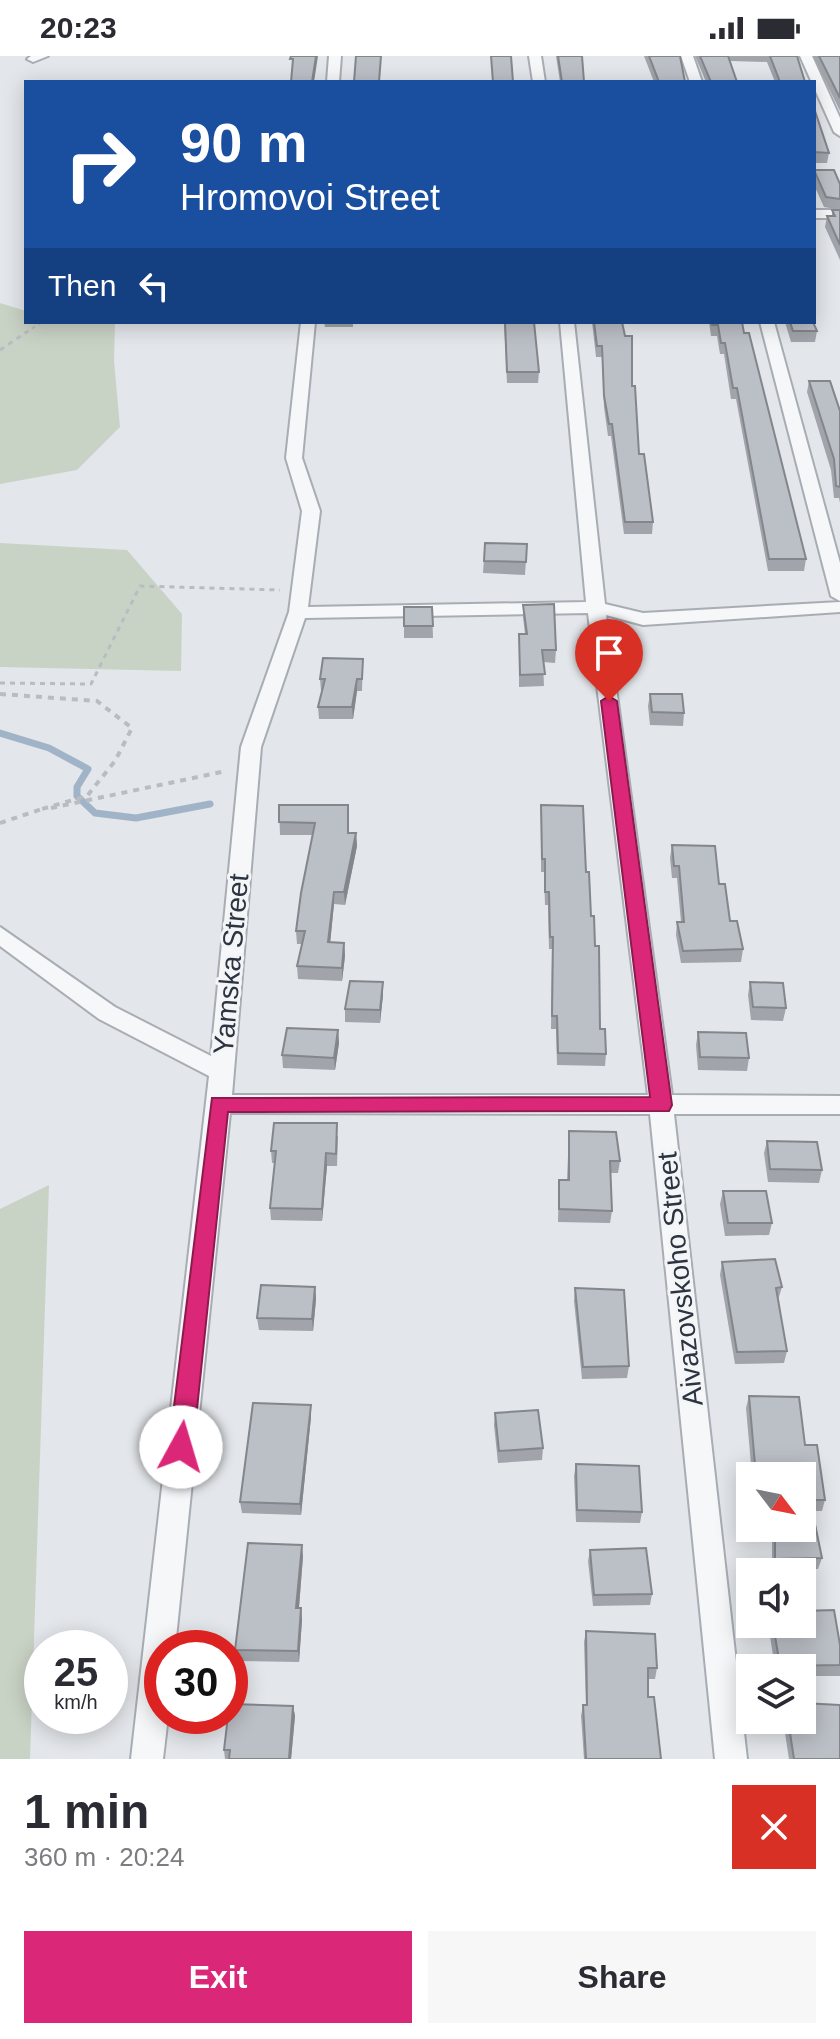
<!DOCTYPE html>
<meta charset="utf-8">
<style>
body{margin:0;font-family:Arial,sans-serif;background:#f7f7f7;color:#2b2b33;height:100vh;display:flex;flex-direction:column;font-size:30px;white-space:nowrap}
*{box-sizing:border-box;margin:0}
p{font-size:26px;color:#7c7c81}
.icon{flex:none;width:44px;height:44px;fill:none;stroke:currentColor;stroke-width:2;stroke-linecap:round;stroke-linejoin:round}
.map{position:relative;height:1703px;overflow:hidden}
.details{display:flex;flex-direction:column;background:#fff;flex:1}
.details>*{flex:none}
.banner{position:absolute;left:24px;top:24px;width:792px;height:244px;border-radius:0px;box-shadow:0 4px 20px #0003;background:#1a4fa0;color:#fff;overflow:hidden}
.needle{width:52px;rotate:122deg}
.fabs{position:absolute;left:736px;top:1406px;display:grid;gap:16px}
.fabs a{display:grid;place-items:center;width:80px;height:80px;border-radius:0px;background:#fff;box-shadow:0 4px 20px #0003;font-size:40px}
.speed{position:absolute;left:24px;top:1574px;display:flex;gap:16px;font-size:40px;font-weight:700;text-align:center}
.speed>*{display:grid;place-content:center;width:104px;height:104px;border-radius:50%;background:#fff;box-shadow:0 4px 20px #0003;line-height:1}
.speed small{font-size:20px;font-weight:400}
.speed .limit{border:12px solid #d22;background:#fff;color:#111}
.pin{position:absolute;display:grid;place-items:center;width:68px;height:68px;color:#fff;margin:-82px -34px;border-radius:50% 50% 50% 0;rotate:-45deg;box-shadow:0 0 8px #0007}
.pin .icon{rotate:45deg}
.me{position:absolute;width:88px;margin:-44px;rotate:6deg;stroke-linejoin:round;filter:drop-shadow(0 0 6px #0008)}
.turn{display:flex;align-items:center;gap:28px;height:168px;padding:0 24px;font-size:36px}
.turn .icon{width:104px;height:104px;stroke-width:2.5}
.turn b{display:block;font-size:56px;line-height:68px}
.then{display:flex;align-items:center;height:76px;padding:0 24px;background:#0003;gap:16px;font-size:30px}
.round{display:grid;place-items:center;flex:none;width:84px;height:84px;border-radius:0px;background:#f7f7f7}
.summary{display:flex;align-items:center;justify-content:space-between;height:136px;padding:0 24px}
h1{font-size:48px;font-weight:700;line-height:60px}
.action{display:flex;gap:16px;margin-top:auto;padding:16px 24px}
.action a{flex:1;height:92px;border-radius:0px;background:#db2777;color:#fff;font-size:32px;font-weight:700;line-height:92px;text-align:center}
.action a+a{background:#f7f7f7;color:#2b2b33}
.status{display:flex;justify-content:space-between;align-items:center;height:56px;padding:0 40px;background:#fff;direction:ltr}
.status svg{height:22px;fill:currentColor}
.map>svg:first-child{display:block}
.green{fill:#c9d3c5}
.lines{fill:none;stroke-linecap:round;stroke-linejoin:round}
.stream{stroke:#a1b4c7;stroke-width:7}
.minor-casing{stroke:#a8adb4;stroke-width:4}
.path-far2{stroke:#b9bcc2;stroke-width:2;stroke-dasharray:4 4;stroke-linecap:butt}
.path-far1{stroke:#b9bcc2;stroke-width:3;stroke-dasharray:5 5;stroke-linecap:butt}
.path{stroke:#b9bcc2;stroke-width:4;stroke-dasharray:6 6;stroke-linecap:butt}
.minor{fill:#f5f7f9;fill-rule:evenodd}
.wall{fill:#a1a4aa}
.shaded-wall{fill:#83868b}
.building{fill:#bbbfc6;stroke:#83868b;stroke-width:2}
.route{fill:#db2777;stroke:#8e194d;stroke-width:2}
.labels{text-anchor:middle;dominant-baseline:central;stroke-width:6;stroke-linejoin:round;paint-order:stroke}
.street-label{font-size:28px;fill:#2c3441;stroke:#f3f5f7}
</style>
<div class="status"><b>20:23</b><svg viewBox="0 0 49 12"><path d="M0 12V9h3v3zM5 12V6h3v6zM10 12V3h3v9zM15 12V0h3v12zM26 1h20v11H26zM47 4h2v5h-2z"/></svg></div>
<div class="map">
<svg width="840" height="1703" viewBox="0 0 840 1703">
<rect width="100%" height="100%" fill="#e3e6ea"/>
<path class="green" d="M0 247 26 255V266H115L114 305 120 371 77 414 0 428Z
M0 487 127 494 182 558 181 615 0 611Z
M49 1129 30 1703H0V1153Z"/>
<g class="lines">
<path class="stream" d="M0 677 49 692 88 713 77 731V740L95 757 136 762 210 748"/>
<g class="minor-casing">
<path id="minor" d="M31 0H48L33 6 27 3Z
M329 0H341L339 26H327Z
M529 0H541L545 26H533Z
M681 0H693L702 26H690Z
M800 0H812L840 62V80L834 76Z
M814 154H840V162H814Z
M301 266H315L302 402 320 455 308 551 586 546 560 266H574L605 548 643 557 840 546V556L643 569 606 559 672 1039 840 1040V1058H674L747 1703H715L650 1058 230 1057 175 1592H162V1660H168L163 1703H131L209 1020 99 963 0 890V871L115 951 211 1000 241 691 289 556 302 455 286 402ZM588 557 648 1039H232L261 691 305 562Z
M760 266H774L840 507V545L831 540Z"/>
</g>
<path class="path-far2" d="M25 277 42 266"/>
<path class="path-far1" d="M0 294 28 275
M0 627 91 628 140 530 280 534"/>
<path class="path" d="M0 638 97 645 132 672 115 705 87 740 42 753
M51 752 226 715
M0 767 42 753"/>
<use href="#minor" class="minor"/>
</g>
<path class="wall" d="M556 0H582L584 26H560Z
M644 0H680L685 26H654Z
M695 0H797L805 26H775L767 6 730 5 737 26H706Z
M813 0H840V55Z
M814 52 829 97 827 107H814Z
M814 114 840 128V154L824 151 814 129Z
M832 154H840V204L825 171 827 160H832Z
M324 266H353V271H325Z
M504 266H534L539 316 538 327H507Z
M592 266H622L632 330 639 398 653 466 652 478H624L611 380H608L604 351 602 301H596Z
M709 266H742L744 277 806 503 804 515H768L736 343H731L724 298H720L717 280H711Z
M785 266H813L817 275 815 286H791Z
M809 325 840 355V447L839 442H834L831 414 807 336Z
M485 487 527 488 525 519 483 517Z
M523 549 556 594 555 607 543 606 544 630 519 631V578H525L523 561Z
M404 551H432L433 582H404Z
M363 603 362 635H357L353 663H319L318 651 322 635H321L320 623Z
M650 638 684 657 683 670 650 669 648 650Z
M279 749 348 777H356L357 790 345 849 334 848 330 886 344 887 345 900 342 925 298 923 297 910 302 888H297L296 875 313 779H280Z
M541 749 586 816 591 860 600 973 606 998 605 1010 557 1009 556 973H551L552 893H549L548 849H545L544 816H541Z
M672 789 719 828 730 865 743 893 741 906 681 907 676 879 677 866H681L677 822H672L670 802Z
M383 926V939L380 967 345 966V953Z
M750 926 786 952 783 965 751 964 748 939Z
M338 974 339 987 335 1014 283 1012 282 999Z
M698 976 749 1002 747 1015 698 1014 696 989Z
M569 1075 620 1105 618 1117H610L612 1155 610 1167 558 1166 559 1124H567Z
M338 1080 337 1110H327L322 1165 271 1164 270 1152 275 1107H272L271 1095Z
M767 1085 822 1114 819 1127 768 1126 764 1097Z
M723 1135 772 1167 769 1179 725 1180 720 1148Z
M722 1206 782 1231 778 1244 787 1295 784 1307 735 1308 720 1219Z
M315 1231 316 1243 313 1275 259 1274 257 1262Z
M575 1232 629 1310 627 1322 582 1323 574 1245Z
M749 1340 805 1389 825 1444 822 1455H813L822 1502 818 1513 772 1515V1472H802V1420H752L746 1352Z
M311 1349V1361L301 1459 242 1457 240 1446Z
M495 1357 543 1392 542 1404 498 1407 494 1369Z
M576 1408 642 1456 640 1467 576 1466 574 1420Z
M590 1494 652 1538 650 1549 593 1550 588 1505Z
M303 1500 299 1552H301L302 1564 299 1606 236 1605 235 1594Z
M768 1568H802L840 1589V1620H802V1612H775Z
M586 1575 657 1612 655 1623H648V1641L661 1703H584L581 1660 583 1649H586L584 1586Z
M293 1650 295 1660 291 1703H225L224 1694Z
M783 1664H802L840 1703H789Z"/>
<path class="shaded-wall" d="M316 0H318L314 26H312Z
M357 623V635L353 663 352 651Z
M356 777 357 790 345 849 344 836Z
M334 836V848L329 899 328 886Z
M344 887 345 900 342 925V912Z
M383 926V939L380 967V954Z
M338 974 339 987 335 1014 334 1002Z
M326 1097 327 1110 322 1165V1153Z
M315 1231 316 1243 313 1275 312 1263Z
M311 1349V1361L301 1459 300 1448Z
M302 1489 303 1500 298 1563 296 1552Z
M301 1552 302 1564 299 1606 298 1595Z
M293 1650 295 1660 291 1703H289Z"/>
<path class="building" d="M291 0H316L312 26H291L293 3H290Z
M356 0H381L379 26H354Z
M491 0H511L513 26H493Z
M558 0H582L584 26H562Z
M649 0H680L685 26H659Z
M700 0H728L737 26H711Z
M770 0H797L805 26H780Z
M819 0H840V42Z
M814 52 829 97 814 96Z
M814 114H834L840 128V143L826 141Z
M832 154H840V189L827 160H835Z
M505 266H534L539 316H507Z
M594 266H622L625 280H632V330H635L639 398H644L653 466H625L612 368H609L604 340 602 290H597Z
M712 266H742L744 277H749L806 503H769L737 332H733L725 287H721L718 269H712Z
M790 266H813L817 275H793Z
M809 325H830L840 355V431L836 430 834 403Z
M485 487 527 488 526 506 484 505Z
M554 548 556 594H542L545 618 520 619 519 578H527L523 549Z
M404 551H432L433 570H404Z
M323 602 363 603 362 623H357L352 651H318L325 623H320Z
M650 638H682L684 657 652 656Z
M279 749H348V777H356L344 836H334L328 886 344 887 342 912 297 910 305 875H296L301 837 315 767 279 766Z
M541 749 583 750 586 816H589L591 860H594L595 890H599L600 973H605L606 998 558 997 557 960H552L553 881H550L549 836H545V803H542Z
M672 789 715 790 719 828H725L730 865H737L743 893 683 895 677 866H684L679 810H674Z
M350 925 383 926 380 954 345 953Z
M750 926 783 927 786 952 753 951Z
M287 972 338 974 334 1002 282 999Z
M698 976 746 977 749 1002 700 1001Z
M274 1067H337L336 1098 326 1097 322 1153 270 1152 276 1095H271Z
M569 1075 616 1076 620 1105H610L612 1155 559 1153V1124H569Z
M767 1085 817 1086 822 1114 770 1113Z
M723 1135H766L772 1167H728Z
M775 1203 782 1231 776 1232 787 1295 737 1296 722 1206Z
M261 1229 315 1231 312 1263 257 1262Z
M575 1232 624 1234 629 1310 583 1311Z
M749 1340 799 1341 805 1389H817L825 1444H810L822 1502 775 1503V1472H802V1420H756Z
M253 1347 311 1349 300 1448 240 1446Z
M538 1354 543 1392 499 1395 495 1357Z
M576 1408 639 1410 642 1456 577 1454Z
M248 1487 302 1489 296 1552H301L298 1595 235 1594Z
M646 1492 652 1538 594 1539 590 1494Z
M834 1554 840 1589V1609L780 1610 773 1568H802V1555Z
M586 1575 655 1578 657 1612H648V1641H654L661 1703H586L583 1649H587Z
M802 1647 840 1649V1703H794L788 1664H802Z
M230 1648 293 1650 289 1703H229L230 1694H224L228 1660H230Z"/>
<path class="route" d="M609 640 617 645 672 1049 669 1055 228 1056 193 1391 190 1399 181 1402 173 1399 169 1391 212 1042 650 1041 601 645Z"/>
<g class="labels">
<g class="street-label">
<text transform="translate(231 908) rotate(-85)">Yamska Street</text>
<text transform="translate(680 1223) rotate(-96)">Aivazovskoho Street</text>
</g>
</g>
</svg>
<div class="fabs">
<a><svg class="needle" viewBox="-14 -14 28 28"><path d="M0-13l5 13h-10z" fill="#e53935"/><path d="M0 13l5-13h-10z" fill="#7c7c81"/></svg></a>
<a><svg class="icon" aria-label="sound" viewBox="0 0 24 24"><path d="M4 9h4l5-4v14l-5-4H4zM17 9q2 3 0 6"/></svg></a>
<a><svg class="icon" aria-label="layers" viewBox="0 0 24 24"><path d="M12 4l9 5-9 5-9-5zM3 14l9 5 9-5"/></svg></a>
</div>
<div class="speed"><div>25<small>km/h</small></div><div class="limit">30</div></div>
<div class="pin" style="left:609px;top:645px;background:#d93025"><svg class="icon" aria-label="arrive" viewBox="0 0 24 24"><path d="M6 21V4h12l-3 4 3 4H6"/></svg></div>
<svg class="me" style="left:181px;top:1391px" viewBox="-20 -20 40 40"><circle r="19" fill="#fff"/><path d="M0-13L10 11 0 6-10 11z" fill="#db2777"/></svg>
<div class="banner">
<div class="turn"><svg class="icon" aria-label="right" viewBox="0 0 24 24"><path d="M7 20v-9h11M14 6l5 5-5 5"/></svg><div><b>90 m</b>Hromovoi Street</div></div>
<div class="then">Then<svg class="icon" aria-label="left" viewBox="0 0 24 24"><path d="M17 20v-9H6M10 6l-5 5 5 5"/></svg></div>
</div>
</div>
<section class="details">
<div class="summary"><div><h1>1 min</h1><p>360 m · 20:24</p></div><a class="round" style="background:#d93025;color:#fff"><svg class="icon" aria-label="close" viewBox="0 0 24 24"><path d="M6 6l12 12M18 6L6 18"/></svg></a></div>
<div class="action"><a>Exit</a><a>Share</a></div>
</section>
